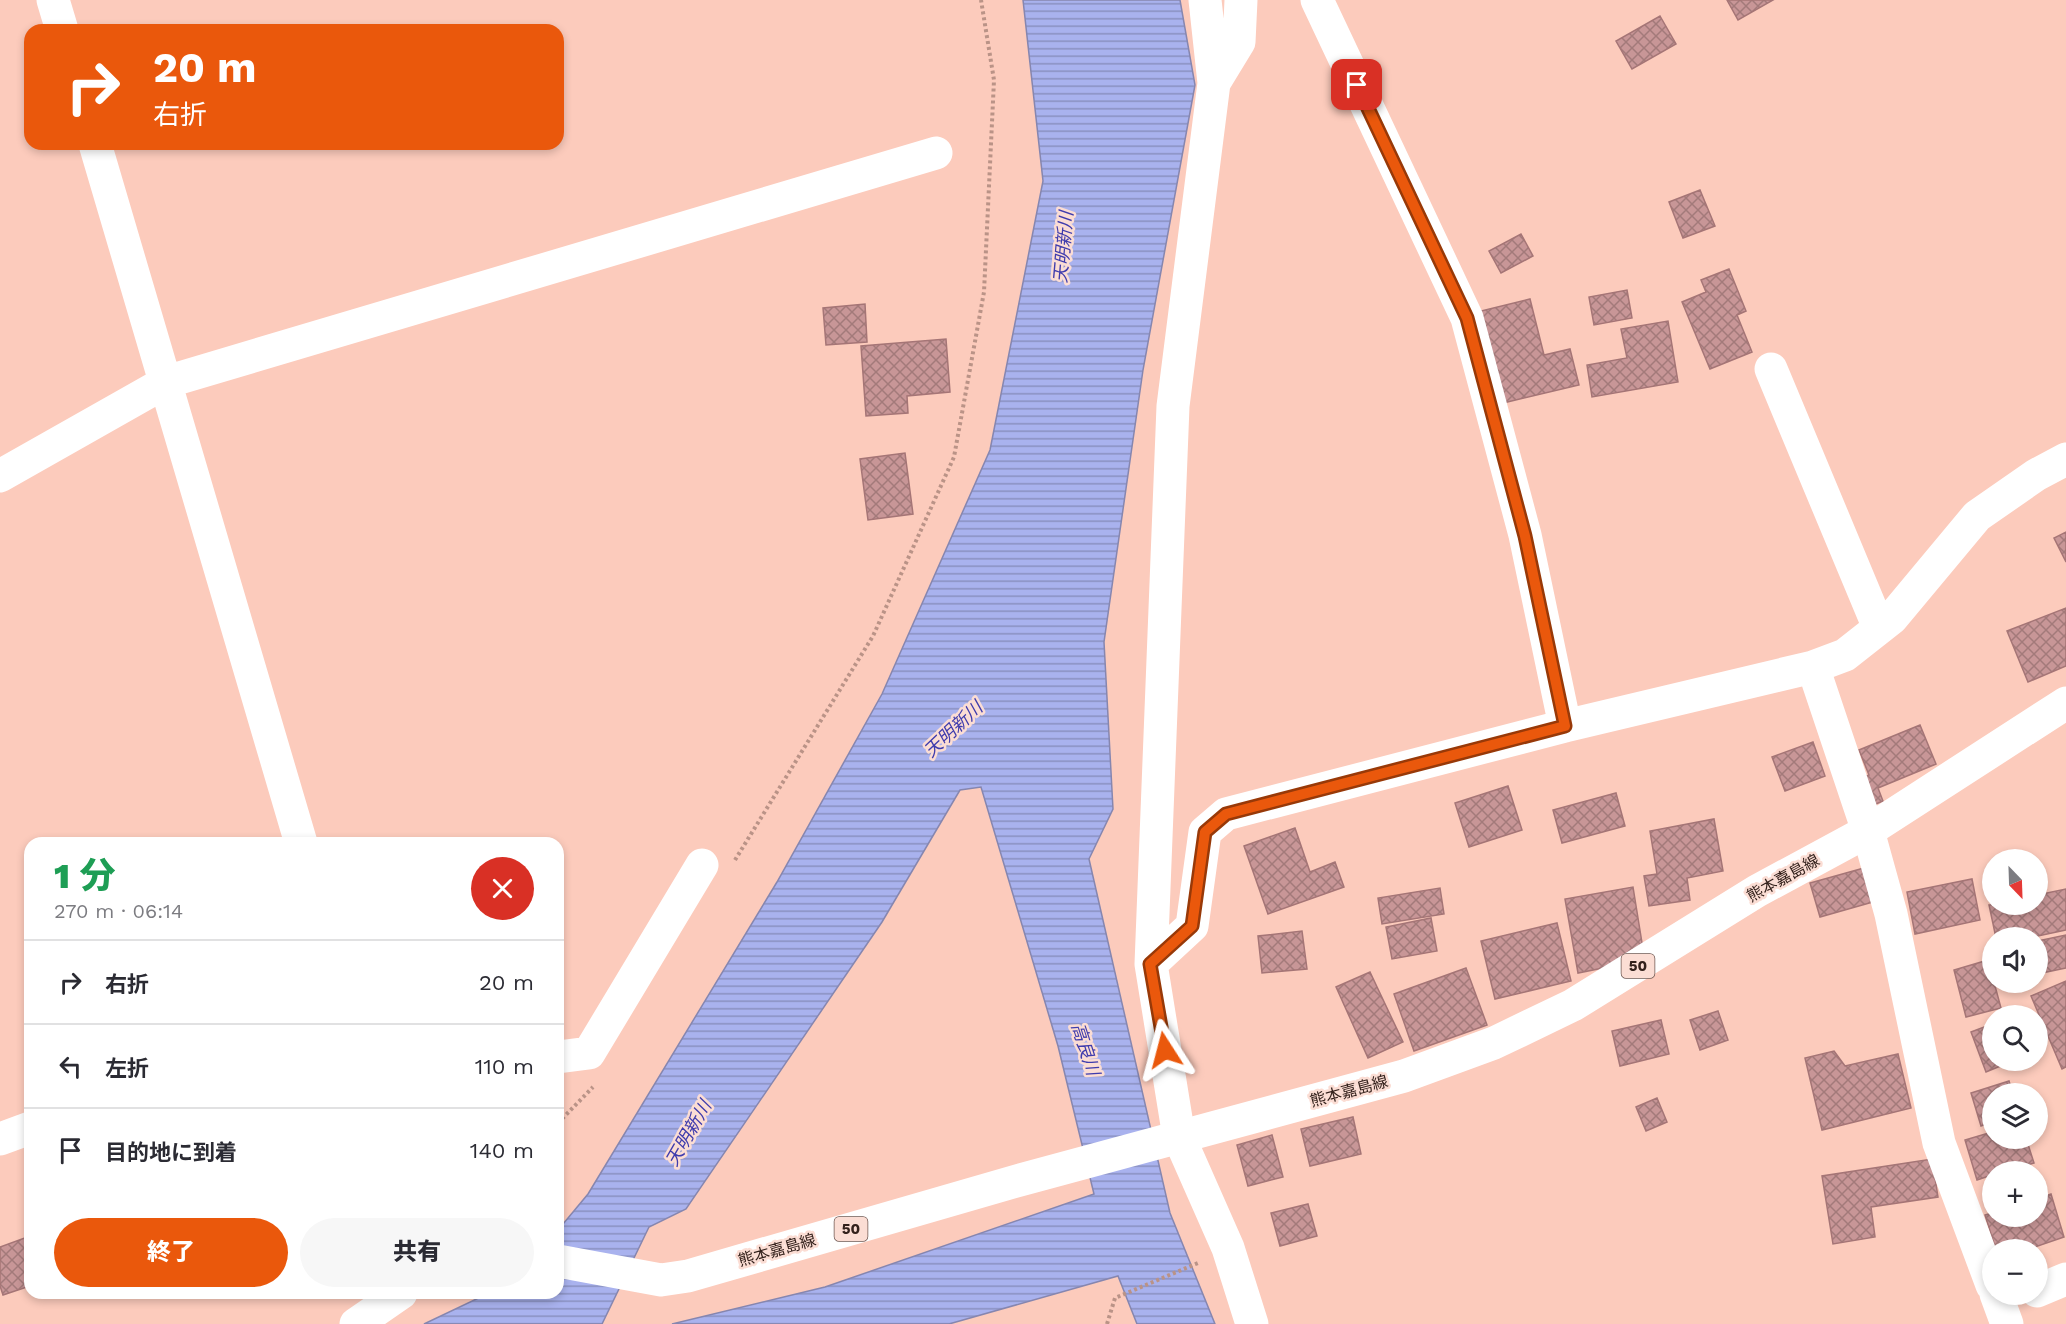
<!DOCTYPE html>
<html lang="ja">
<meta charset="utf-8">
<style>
body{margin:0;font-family:"Work Sans","Noto Sans JP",sans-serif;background:#f7f7f7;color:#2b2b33;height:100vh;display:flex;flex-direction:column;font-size:22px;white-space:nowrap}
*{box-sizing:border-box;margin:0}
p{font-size:20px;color:#7c7c81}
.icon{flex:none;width:33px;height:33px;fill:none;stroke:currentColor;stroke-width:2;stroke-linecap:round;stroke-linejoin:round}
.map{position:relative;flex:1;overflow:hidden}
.side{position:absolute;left:24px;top:837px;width:540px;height:462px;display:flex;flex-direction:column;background:#fff;border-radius:18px;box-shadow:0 3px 9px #0003}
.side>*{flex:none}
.hud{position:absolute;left:24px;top:24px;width:540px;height:126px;border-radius:18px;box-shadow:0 3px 9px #0003;background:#ea580c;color:#fff;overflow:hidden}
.needle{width:39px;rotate:157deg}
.tools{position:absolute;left:1982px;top:849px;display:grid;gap:12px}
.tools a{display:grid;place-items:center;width:66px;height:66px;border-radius:50%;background:#fff;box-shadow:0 3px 9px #0003;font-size:30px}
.pin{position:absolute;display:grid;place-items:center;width:51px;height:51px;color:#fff;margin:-26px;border-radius:12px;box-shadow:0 3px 9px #0006}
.me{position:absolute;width:66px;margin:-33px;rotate:351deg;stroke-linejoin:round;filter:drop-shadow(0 0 4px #0008)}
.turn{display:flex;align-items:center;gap:21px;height:126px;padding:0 30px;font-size:27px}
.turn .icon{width:78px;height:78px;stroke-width:2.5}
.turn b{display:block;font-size:42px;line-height:51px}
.round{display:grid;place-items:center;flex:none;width:63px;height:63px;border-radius:32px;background:#f7f7f7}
.head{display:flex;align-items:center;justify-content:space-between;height:102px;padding:0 30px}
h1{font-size:36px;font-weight:800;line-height:45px;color:#1e9e55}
.cta{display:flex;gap:12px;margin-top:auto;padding:12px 30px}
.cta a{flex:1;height:69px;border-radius:36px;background:#ea580c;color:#fff;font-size:24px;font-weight:800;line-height:69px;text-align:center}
.cta a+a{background:#f7f7f7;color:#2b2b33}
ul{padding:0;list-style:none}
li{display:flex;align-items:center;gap:18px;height:84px;padding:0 30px;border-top:2px solid #e1e1e2}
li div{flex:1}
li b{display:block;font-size:22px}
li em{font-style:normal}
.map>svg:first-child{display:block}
.water{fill:url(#water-rules);stroke:#8686af;stroke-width:1.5}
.building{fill:url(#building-cross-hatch);stroke:#a57576;stroke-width:1.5}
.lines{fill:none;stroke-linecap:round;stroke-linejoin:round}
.path{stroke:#ba9387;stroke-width:4;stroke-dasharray:3 3;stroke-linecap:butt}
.minor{stroke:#fff;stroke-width:33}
.primary{stroke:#fff;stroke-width:33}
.route-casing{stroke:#983908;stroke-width:15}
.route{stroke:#ea580c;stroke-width:10}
.labels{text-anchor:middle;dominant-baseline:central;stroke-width:5;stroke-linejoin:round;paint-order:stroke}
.shield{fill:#fbddd4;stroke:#6f5953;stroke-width:1.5}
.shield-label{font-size:15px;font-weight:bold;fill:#33211c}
.street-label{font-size:16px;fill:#33211c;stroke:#fbddd4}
.water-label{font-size:18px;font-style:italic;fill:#3f3cad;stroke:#fbddd4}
</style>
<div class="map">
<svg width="2066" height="1324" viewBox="0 0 2066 1324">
<defs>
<pattern id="water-rules" width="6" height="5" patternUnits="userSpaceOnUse" patternTransform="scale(1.5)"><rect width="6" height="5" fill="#a9b2ee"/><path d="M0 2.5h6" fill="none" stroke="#8a90c0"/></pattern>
<pattern id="building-cross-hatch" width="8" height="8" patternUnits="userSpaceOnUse" patternTransform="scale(1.5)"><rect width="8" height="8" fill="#c89697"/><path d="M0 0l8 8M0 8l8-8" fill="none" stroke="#a37a7a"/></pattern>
</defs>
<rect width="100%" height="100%" fill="#fccbbc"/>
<path class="water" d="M1023 0H1180L1195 85 1143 370 1104 642 1113 809 1089 859 1170 1213 1215 1324H1137L1118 1276 949 1324H672L825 1287 1094 1194 1058 1046 981 787 960 790 882 922 686 1209 649 1227 602 1324H424L489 1293H558V1230L588 1194 777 882 882 694 990 450 1043 181Z"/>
<path class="building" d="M1727 0H1773L1738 20Z
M1660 16 1676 44 1632 69 1616 41Z
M1700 190 1715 226 1683 238 1669 202Z
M1521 234 1533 256 1501 273 1489 251Z
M1729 269 1746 311 1737 315 1752 352 1710 369 1682 302 1706 292 1701 280Z
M1627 290 1632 318 1594 325 1589 297Z
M1530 299 1544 355 1570 349 1579 385 1503 403 1481 311Z
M865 304 867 342 826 345 823 308Z
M1668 321 1678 382 1592 397 1587 365 1627 358 1621 329Z
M946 339 950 392 907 396 908 413 866 416 861 346Z
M905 453 913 514 868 520 860 459Z
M2066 532V562L2054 538Z
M2066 608V666L2028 682 2007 631Z
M1920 725 1936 764 1878 788 1883 801 1866 808 1855 780 1869 775 1859 750Z
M1813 742 1825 776 1785 791 1772 757Z
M1508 786 1522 830 1469 847 1455 803Z
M1616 793 1625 826 1562 843 1553 810Z
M1714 819 1723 871 1687 878 1690 900 1649 906 1644 876 1657 874 1650 831Z
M1295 828 1310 872 1335 862 1344 887 1268 914 1244 846Z
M1864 868 1873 902 1820 917 1810 883Z
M1972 879 1980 920 1915 934 1907 892Z
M1633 887 1643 949 1603 968 1578 973 1565 899Z
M1440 888 1444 914 1382 924 1378 898Z
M2066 889V930L2028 938H1996L1989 905 2037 904V895Z
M1431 918 1437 951 1392 959 1386 927Z
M1557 923 1571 981 1495 999 1481 941Z
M1302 931 1307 969 1262 973 1258 936Z
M2066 935V968L2037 974V941Z
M1988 960 2001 1008 1966 1017 1954 970Z
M1466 968 1487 1025 1414 1051 1394 994Z
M1370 972 1403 1042 1368 1058 1336 987Z
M2066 981V1067L2062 1069 2031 996Z
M1718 1011 1728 1040 1700 1050 1690 1020Z
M1661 1020 1669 1054 1620 1066 1612 1031Z
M1992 1024V1060H2015L1986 1072 1971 1032Z
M1834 1051 1845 1066 1898 1054 1911 1108 1822 1130 1805 1058Z
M2009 1081 2013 1094H1992V1122L1981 1126 1971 1093Z
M1657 1098 1667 1122 1646 1131 1636 1107Z
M1353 1117 1361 1154 1310 1166 1301 1129Z
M1992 1132V1138H2026L2034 1163 2005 1172H1992V1175L1977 1180 1965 1140Z
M1272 1135 1283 1177 1248 1186 1237 1145Z
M1932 1159 1938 1197 1871 1207 1875 1237 1833 1244 1822 1176Z
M2051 1194 2064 1237 2026 1250H1996L1985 1215 1992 1213V1216H2037V1199Z
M1308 1204 1317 1236 1280 1246 1271 1213Z
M30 1236V1286L3 1295 0 1286V1247Z"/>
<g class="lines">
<path class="path" d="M735 860 873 636 954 457 984 292 994 80 981 0
M558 1123 593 1087
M1107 1324 1115 1298 1198 1263"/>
<path class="minor" d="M53 0 62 30
M1205 0 1214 83 1173 406 1151 964 1179 1137 1228 1248 1252 1324
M1317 0 1467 318 1525 535 1565 726 1813 667 1868 831 1891 914 1939 1143 1992 1285
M1214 83 1239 42 1241 0
M95 144 301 843
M1771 369 1879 628
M0 476 166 382 936 153
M1813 667 1845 655 1892 618 1977 516 2036 475 2066 459
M1151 964 1192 926 1205 832 1226 814 1565 726
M558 1057 589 1053 702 865
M0 1139 30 1128
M2037 1291 2066 1279
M1996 1294 2007 1324"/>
<path class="primary" d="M558 1261 661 1280 688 1276 1013 1182 1404 1076 1494 1043 1573 1005 1757 891 1868 831 2066 703
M356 1324 401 1293"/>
</g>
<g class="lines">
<g class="route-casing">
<path id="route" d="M1165 1050 1150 964 1192 926 1205 832 1226 814 1565 726 1525 536 1467 318 1357 85"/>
</g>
<use href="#route" class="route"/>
</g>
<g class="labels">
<g class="shield">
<rect x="1621.5" y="954" width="33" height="24" rx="4.5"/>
<rect x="834.5" y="1217" width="33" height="24" rx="4.5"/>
</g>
<g class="shield-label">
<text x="1638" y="966">50</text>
<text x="851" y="1229">50</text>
</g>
<g class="street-label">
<text transform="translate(1783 878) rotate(-29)">熊本嘉島線</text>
<text transform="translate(1349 1091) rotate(-15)">熊本嘉島線</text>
<text transform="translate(777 1250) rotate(-16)">熊本嘉島線</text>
</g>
<g class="water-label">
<text transform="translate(1063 247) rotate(-85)">天明新川</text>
<text transform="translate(953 729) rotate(-43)">天明新川</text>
<text transform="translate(1086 1049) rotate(72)">高良川</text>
<text transform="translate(688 1133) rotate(-60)">天明新川</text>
</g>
</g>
</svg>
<div class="tools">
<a><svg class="needle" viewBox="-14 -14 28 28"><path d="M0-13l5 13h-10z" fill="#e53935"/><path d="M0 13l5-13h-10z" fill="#7c7c81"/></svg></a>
<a><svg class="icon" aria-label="sound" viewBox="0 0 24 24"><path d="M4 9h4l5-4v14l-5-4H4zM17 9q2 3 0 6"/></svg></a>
<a><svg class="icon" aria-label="search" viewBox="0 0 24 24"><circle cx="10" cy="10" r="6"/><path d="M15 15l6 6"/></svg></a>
<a><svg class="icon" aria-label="layers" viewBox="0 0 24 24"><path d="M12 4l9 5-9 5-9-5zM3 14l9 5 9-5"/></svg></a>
<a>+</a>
<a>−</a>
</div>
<div class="pin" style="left:1357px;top:85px;background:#d93025"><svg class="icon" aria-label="arrive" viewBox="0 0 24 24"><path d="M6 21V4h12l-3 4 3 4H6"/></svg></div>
<svg class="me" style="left:1165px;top:1050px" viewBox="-20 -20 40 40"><path d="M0-17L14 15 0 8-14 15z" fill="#ea580c" stroke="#fff" stroke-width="4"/></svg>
<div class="hud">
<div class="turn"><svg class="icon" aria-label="right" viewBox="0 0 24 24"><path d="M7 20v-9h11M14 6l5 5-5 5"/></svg><div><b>20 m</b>右折</div></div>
</div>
<section class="side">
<div class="head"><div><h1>1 分</h1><p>270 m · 06:14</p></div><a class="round" style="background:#d93025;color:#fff"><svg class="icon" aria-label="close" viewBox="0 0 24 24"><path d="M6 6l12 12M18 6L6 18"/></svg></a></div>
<ul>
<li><svg class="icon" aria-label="right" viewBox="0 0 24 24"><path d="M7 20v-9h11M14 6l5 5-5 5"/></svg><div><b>右折</b></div><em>20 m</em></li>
<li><svg class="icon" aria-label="left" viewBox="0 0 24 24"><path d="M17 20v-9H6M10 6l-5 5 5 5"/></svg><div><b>左折</b></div><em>110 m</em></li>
<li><svg class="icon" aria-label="arrive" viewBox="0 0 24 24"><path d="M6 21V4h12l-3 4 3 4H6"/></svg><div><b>目的地に到着</b></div><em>140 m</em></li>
</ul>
<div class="cta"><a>終了</a><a>共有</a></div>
</section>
</div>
